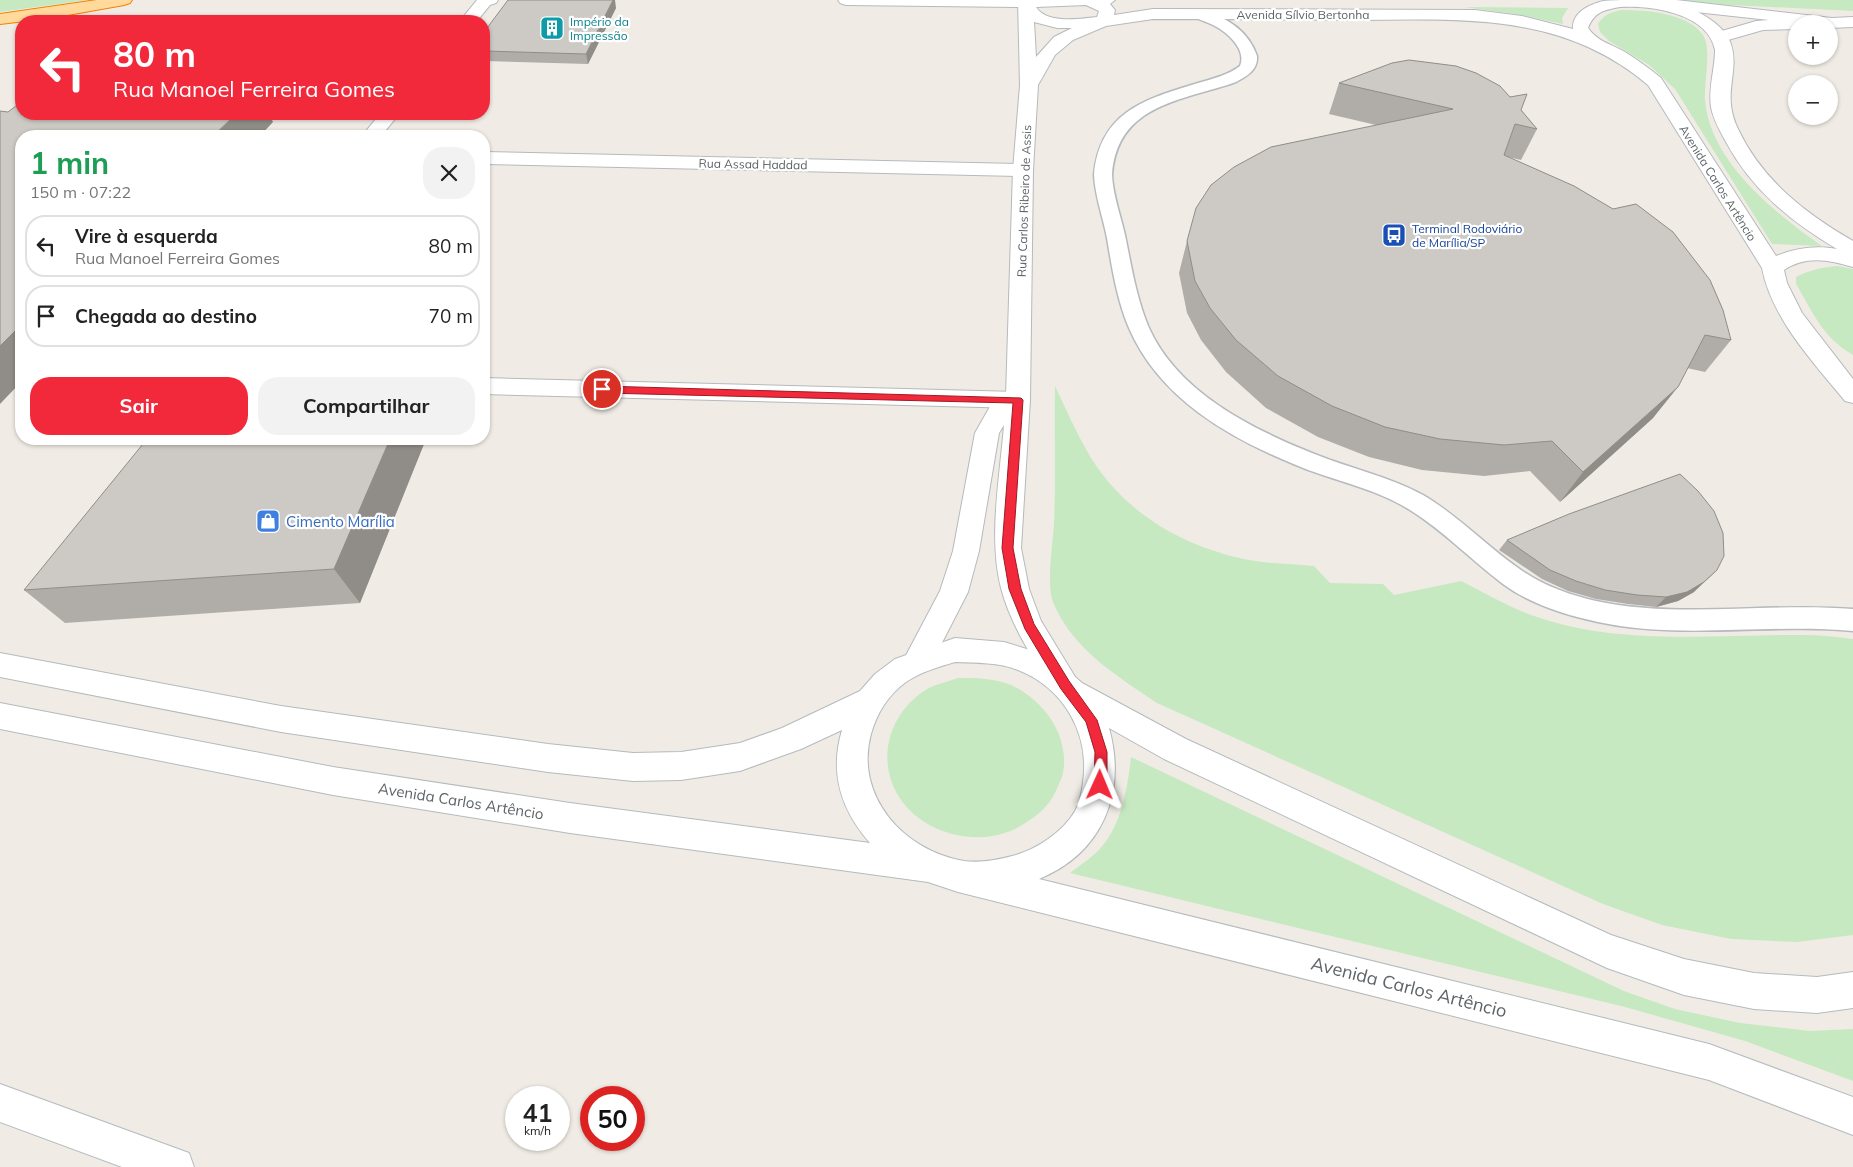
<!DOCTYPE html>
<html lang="pt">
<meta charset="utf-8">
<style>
body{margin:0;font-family:Mulish,sans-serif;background:#f2f2f2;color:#222;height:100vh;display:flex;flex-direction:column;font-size:19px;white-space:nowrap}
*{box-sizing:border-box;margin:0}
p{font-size:16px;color:#767676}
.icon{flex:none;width:28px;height:28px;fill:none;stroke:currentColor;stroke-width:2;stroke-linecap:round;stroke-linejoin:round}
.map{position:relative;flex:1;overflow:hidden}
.details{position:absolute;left:15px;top:130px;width:475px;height:315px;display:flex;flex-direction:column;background:#fff;border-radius:20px;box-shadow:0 1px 4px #0004}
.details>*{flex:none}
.guide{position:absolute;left:15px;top:15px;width:475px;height:105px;border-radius:20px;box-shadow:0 1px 4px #0004;background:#f2293b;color:#fff;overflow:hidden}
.buttons{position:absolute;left:1788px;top:15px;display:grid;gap:10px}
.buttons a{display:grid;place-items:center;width:50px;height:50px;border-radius:50%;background:#fff;box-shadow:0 1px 4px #0004;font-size:25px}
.speed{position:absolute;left:505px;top:1086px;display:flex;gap:10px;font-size:25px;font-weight:700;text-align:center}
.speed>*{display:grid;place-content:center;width:65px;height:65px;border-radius:50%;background:#fff;box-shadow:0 1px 4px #0004;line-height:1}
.speed small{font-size:12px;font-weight:400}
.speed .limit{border:8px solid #d22;background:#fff;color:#111}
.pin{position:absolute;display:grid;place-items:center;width:42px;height:42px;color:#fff;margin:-21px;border:2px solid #fff;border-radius:50%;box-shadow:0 1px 5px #0007}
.me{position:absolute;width:55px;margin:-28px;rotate:1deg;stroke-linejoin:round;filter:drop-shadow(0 0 4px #0008)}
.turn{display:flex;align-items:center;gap:18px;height:105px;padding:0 15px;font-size:22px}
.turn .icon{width:65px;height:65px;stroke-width:2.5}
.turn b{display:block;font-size:35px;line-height:42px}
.round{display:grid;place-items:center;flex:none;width:52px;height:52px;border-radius:20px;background:#f2f2f2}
.overview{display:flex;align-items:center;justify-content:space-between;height:85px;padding:0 15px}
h1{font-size:30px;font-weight:700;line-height:38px;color:#1e9e55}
.action{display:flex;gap:10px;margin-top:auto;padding:10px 15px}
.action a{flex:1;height:58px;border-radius:20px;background:#f2293b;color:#fff;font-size:20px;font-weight:700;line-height:58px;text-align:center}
.action a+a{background:#f2f2f2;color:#222}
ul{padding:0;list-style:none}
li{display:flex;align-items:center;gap:15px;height:62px;margin:0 10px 8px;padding:0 5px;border:2px solid #e0e0e0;border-radius:20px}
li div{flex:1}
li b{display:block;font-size:19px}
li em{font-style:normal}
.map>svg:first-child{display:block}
.green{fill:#c7e9c1}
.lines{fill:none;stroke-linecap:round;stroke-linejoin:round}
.service-casing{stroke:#b6b9bd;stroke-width:3}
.minor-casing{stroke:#b6b9bd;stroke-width:2}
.tertiary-casing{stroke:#b6b9bd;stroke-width:2}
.secondary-casing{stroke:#b4babe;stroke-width:2}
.trunk-casing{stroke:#f58000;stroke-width:2}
.service{fill:#fff;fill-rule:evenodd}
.minor{fill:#fff;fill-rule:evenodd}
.tertiary{fill:#fff;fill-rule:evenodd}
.secondary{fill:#fff;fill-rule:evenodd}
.trunk{fill:#ffda9c;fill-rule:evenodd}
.wall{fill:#b0ada9}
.shaded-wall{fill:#908d89}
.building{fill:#cdc9c4;stroke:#908d89}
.route{fill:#f2293b;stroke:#9d1b26}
.labels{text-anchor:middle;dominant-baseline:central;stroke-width:4.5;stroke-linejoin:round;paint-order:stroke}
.far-street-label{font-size:12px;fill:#5d6367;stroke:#fff}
.far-culture-label{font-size:12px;fill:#0d838f;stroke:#fff;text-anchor:start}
.far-transit-label{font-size:12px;fill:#164399;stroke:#fff;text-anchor:start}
.shop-label{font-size:15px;fill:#366cbe;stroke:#fff;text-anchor:start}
.street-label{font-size:15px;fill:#5d6367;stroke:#fff}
.near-street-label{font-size:18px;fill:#5d6367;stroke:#fff}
</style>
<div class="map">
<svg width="1853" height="1167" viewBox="0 0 1853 1167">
<rect width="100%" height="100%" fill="#f0ece5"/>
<path class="green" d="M0 0H88L0 12Z
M1679 0H1853V11L1730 5Z
M1464 7 1568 8 1562 18 1563 24 1516 14Z
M1622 10C1646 10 1688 13 1703 35 1712 49 1704 82 1705 99 1709 161 1775 213 1822 246L1772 244 1675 89 1649 65 1609 41 1600 32 1598 24C1604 14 1611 12 1622 10Z
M1838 266 1853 269V355C1822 337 1814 314 1796 284V277C1810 270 1822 267 1838 266Z
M1055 386C1068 413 1080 442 1097 467 1133 518 1188 548 1249 560 1270 564 1292 564 1314 566L1330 583 1383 584 1394 595 1461 581C1487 594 1512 609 1540 618 1625 646 1716 634 1804 635 1820 635 1837 637 1853 639V935L1797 942 1731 939 1662 925 1603 904 1157 703C1117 676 1072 649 1053 602 1046 584 1053 543 1054 523 1056 477 1054 431 1055 386Z
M958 678C976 678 994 678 1011 685 1044 700 1070 736 1063 773 1062 779 1058 785 1056 791 1048 809 1032 820 1015 829 975 848 918 833 896 792 875 752 894 705 933 686 941 683 950 681 958 678Z
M1131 757 1624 991 1675 1009 1740 1023 1810 1031 1853 1029V1081L1745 1041 1625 1007 1070 873C1081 864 1095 856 1103 845 1122 823 1128 784 1131 757Z"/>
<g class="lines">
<g class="service-casing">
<path id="service" d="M1199 10C1225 16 1248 30 1257 56 1258 70 1247 76 1236 82 1182 101 1117 104 1112 175 1113 197 1122 219 1126 240 1132 270 1137 300 1149 328 1178 392 1250 428 1312 453 1348 468 1388 476 1423 495 1459 516 1487 547 1521 570 1544 586 1570 595 1596 601 1679 619 1768 602 1853 609V631C1769 623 1680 640 1598 622 1565 615 1530 604 1503 584 1471 560 1444 531 1410 510 1375 488 1334 481 1296 465 1229 438 1159 398 1129 328 1117 300 1112 268 1107 238 1103 217 1095 196 1094 175 1100 111 1146 99 1198 83 1212 79 1228 75 1240 66 1247 49 1227 32 1213 25 1206 21 1196 20 1192 14L1194 11Z"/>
</g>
<g class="minor-casing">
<path id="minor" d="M477 0H498L496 3 490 5 477 21H460Z
M838 0H1032L1033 2 1031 5 1025 7 846 5 840 3Z
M1653 0H1676L1832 18 1853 17V27L1829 28V24H1796V29L1763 30 1721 42 1715 41 1713 37 1715 33 1756 21 1769 20 1659 8 1653 6 1651 3Z
M380 114H399L381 136H362Z
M484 152 1023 164 1030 166 1033 170 1030 174 1023 176 484 164Z
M484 378 1018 392 1026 394 1030 400 1026 406 1018 408 484 394Z"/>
</g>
<g class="tertiary-casing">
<path id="tertiary" d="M1018 0H1115L1110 4 1115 10 1114 15 1153 9 1475 10 1522 16 1573 29C1572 13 1588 5 1603 1 1611 0 1620 0 1629 0 1640 0 1652 0 1663 0 1685 3 1724 21 1731 44 1740 73 1721 94 1738 129 1762 180 1805 213 1853 241V267C1829 260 1806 255 1784 270L1787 283 1802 313 1853 379V403L1845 401C1813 362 1772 319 1762 268L1648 85C1559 10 1458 20 1350 20 1284 19 1219 19 1153 19L1106 26 1073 40 1055 55 1038 85 1033 170 1030 400 1021 548 1029 589 1041 621 1080 685 1075 694 1065 698 1055 694C1035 661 1011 627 1001 588 988 537 1000 477 1004 425L999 433 979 551 968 592 928 670 918 673 908 670 903 661 940 591 953 551 975 433 992 403 1006 396 1013 170 1020 85ZM1086 5 1099 11 1097 17C1080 19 1046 24 1036 7ZM1620 7C1650 5 1708 13 1715 50 1715 69 1708 88 1711 107 1713 119 1720 131 1726 142 1752 190 1791 222 1837 249 1816 245 1796 248 1776 256L1661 78C1650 69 1638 60 1625 52 1611 44 1598 42 1588 28 1594 12 1604 10 1620 7ZM1034 22 1057 28H1072L1054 37 1036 57Z"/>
</g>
<g class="secondary-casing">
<path id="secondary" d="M955 638 1004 642 1043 654 1064 667 1082 683 1186 739 1611 935 1684 959 1754 973 1817 977 1853 972V1008L1817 1013 1754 1009 1684 995 1607 968 1164 759 1109 728C1127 792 1103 853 1039 879L1709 1044 1853 1097V1135L1709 1080 958 892 928 882 570 833 333 795 0 729V703L333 767 570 803 870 843C841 810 829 773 842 730L801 749 740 771 681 780 633 781 548 772 281 732 0 677V653L281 706 548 744 633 753 681 752 740 743 782 728 860 691 875 674 895 659ZM955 662C976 663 999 662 1018 670 1064 688 1090 734 1083 782 1082 791 1080 802 1075 811 1063 832 1036 850 1012 856 997 860 980 863 964 861 904 851 854 796 871 734 877 713 888 695 906 682 921 672 938 667 955 662Z
M0 1084 189 1153 194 1167H122L0 1122Z"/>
</g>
<g class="trunk-casing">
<path id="trunk" d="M97 0H132L130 3 124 5 51 18 0 24V14Z"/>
</g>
<use href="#service" class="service"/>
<use href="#minor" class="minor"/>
<use href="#tertiary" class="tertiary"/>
<use href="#secondary" class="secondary"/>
<use href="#trunk" class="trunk"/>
</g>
<path class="wall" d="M616 8 588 64 484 61V32Z
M1339 83 1521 110 1537 129 1521 160 1508 157 1731 340 1705 372 1687 368 1653 418 1560 502 1530 471 1484 476 1422 470 1369 457 1318 437 1266 408 1226 372 1201 340 1187 313 1179 273 1187 241 1376 125 1329 114Z
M426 439 360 603 65 623 24 590Z
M1507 540 1694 592 1678 601 1656 607 1628 604 1596 599 1568 591 1542 579 1499 550Z"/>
<path class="shaded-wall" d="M613 0H615L616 8 588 64 586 54Z
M236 114H269L273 122 260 136H213Z
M21 325V382L0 404V346Z
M1678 387 1653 418 1560 502 1583 472Z
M390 439H426L360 603 334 569Z
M1717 570 1694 592 1678 601 1656 607 1666 597Z"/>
<path class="building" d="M508 0H613L586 54 484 51V32Z
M1409 60 1456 66 1476 73 1500 86 1510 97 1527 94 1521 110 1537 129 1515 124 1504 155 1574 186 1613 209 1636 204 1673 232 1710 280 1723 310 1731 340 1705 335 1678 387 1583 472 1552 441 1504 445 1440 439 1385 427 1332 406 1278 376 1236 340 1210 308 1195 281 1187 241 1196 208 1211 185 1234 167 1271 147 1453 109 1339 83 1392 63Z
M21 102V114H236L213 136H21V325L0 346V111L8 112Z
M147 439H390L334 569 24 590Z
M1680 474 1698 491 1714 511 1723 533 1724 556 1717 570 1704 582 1687 592 1666 597 1637 595 1605 590 1576 581 1550 570 1507 540 1569 514Z"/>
<path class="route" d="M602 386 1021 398 1023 400 1013 548 1021 589 1034 624 1069 681 1097 720 1107 752V785L1105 790 1100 791 1096 790 1094 785 1095 752 1086 722 1061 689 1025 629 1009 589 1002 548 1013 403 602 393 598 389Z"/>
<defs>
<g id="building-square" transform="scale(1.25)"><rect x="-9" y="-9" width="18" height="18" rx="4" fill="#0f9aa8" stroke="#fff"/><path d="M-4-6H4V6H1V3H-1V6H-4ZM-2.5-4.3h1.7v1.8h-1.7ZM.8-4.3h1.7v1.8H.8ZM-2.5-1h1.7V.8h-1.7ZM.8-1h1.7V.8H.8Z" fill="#fff"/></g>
<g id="bus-square" transform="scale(1.25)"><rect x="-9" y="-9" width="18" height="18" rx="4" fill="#1a4fb4" stroke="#fff"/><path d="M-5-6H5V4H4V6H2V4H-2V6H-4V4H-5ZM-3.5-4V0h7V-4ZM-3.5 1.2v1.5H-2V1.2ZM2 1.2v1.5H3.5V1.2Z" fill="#fff"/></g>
<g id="shop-square" transform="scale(1.25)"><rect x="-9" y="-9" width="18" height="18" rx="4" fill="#3f7fe0" stroke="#fff"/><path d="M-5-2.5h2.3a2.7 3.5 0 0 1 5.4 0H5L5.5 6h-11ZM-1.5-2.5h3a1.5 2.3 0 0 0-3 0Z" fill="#fff"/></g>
</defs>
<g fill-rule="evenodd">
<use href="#building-square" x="552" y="28"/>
<use href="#bus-square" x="1394" y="235"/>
<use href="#shop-square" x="268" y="521"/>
</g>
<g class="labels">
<g class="far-street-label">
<text x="1303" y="14">Avenida Sílvio Bertonha</text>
<text transform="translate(753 164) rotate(1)">Rua Assad Haddad</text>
<text transform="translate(1718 183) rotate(58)">Avenida Carlos Artêncio</text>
<text transform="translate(1024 201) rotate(-88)">Rua Carlos Ribeiro de Assis</text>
</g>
<g class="far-culture-label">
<text x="570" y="21">Império da<tspan x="570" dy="14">Impressão</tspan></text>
</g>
<g class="far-transit-label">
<text x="1412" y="228">Terminal Rodoviário<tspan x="1412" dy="14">de Marília/SP</tspan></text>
</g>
<g class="shop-label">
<text x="286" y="521">Cimento Marília</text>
</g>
<g class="street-label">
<text transform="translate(461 801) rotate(9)">Avenida Carlos Artêncio</text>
</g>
<g class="near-street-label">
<text transform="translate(1409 987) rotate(14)">Avenida Carlos Artêncio</text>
</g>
</g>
</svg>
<div class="buttons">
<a>+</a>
<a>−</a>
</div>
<div class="speed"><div>41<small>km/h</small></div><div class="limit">50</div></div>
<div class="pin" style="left:602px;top:389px;background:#d93025"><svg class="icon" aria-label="arrive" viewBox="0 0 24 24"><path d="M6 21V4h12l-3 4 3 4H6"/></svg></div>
<svg class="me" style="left:1100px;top:785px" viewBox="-20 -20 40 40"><path d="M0-17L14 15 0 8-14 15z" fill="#f2293b" stroke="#fff" stroke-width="4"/></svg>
<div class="guide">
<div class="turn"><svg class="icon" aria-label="left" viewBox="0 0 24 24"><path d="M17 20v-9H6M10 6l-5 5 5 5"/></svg><div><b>80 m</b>Rua Manoel Ferreira Gomes</div></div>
</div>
<section class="details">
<div class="overview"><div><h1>1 min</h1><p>150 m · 07:22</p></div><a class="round"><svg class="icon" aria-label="close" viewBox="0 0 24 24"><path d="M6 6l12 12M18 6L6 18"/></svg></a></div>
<ul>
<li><svg class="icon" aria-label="left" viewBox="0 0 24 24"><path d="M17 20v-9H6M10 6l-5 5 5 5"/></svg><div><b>Vire à esquerda</b><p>Rua Manoel Ferreira Gomes</p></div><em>80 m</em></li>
<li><svg class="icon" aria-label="arrive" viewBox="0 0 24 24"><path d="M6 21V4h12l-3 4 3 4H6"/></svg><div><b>Chegada ao destino</b></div><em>70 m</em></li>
</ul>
<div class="action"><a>Sair</a><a>Compartilhar</a></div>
</section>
</div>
